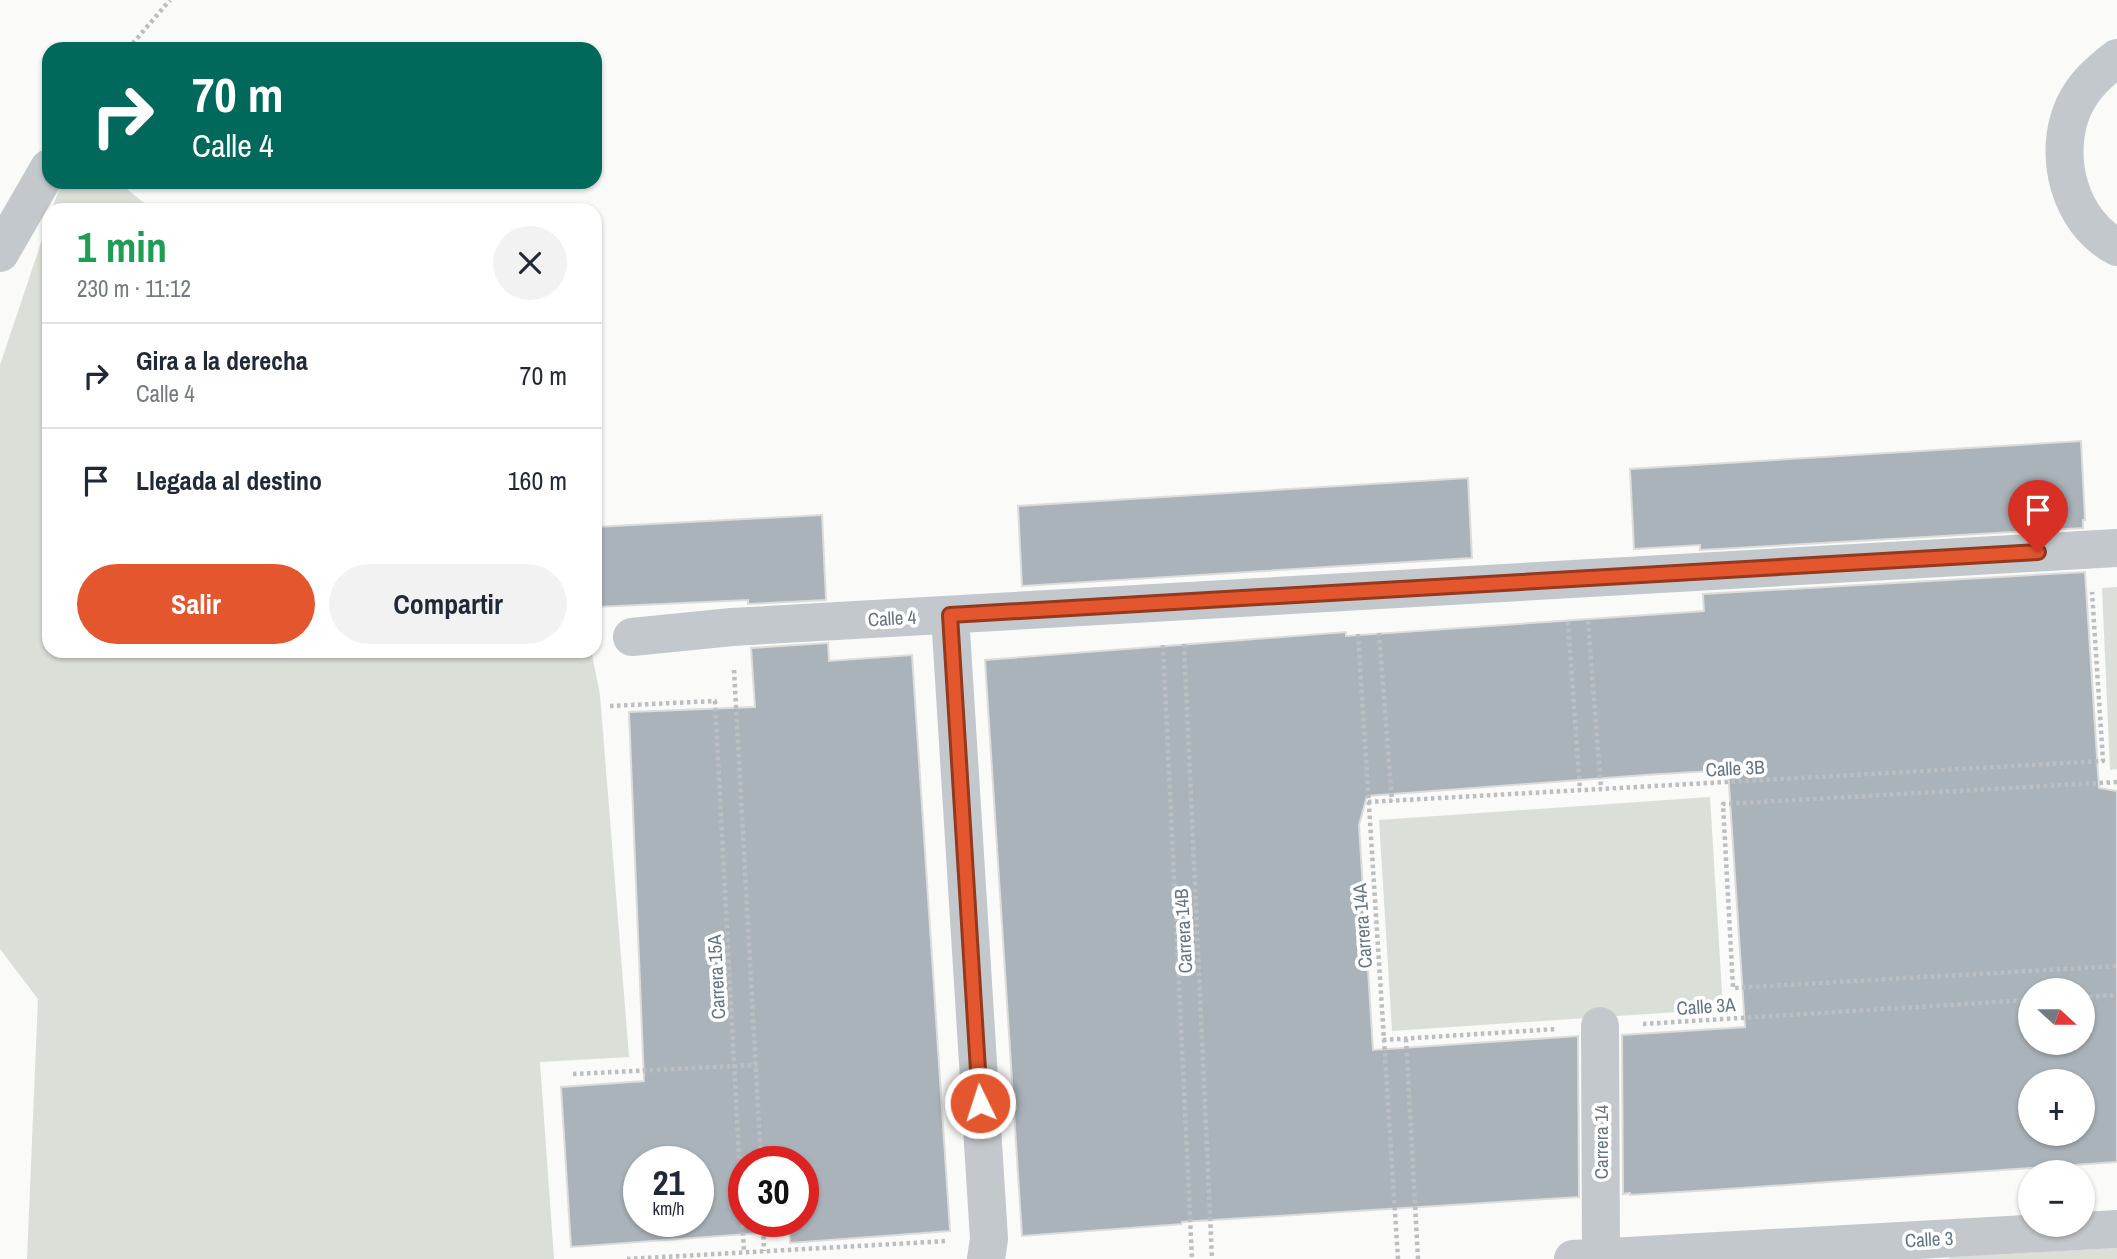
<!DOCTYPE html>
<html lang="es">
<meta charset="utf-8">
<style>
body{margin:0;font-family:"Archivo Narrow",sans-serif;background:#f2f2f3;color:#1f2937;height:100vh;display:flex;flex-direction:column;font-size:26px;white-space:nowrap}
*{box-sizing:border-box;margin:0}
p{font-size:23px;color:#747a83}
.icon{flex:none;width:38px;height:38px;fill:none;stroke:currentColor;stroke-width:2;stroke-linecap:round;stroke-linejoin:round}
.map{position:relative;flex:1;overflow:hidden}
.panel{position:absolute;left:42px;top:203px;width:560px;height:455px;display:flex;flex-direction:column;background:#fff;border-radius:21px;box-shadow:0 2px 5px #0004}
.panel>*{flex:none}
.banner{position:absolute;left:42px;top:42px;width:560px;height:147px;border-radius:21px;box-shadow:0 2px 5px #0004;background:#00695c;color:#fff;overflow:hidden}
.needle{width:46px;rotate:111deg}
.fabs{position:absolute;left:2018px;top:978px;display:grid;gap:14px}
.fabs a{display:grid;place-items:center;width:77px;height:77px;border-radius:50%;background:#fff;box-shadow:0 2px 5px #0004;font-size:35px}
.speed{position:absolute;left:623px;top:1146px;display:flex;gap:14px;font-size:35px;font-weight:700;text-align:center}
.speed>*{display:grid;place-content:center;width:91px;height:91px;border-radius:50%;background:#fff;box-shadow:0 2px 5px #0004;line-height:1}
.speed small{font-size:18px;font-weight:400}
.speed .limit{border:10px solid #d22;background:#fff;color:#111}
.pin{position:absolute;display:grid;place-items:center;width:60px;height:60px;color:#fff;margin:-72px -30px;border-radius:50% 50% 50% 0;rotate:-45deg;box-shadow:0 0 7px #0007}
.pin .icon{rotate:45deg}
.me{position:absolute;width:77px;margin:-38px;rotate:356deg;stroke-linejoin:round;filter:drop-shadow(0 0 5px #0008)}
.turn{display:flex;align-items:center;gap:24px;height:147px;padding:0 35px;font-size:32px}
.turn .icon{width:91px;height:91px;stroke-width:2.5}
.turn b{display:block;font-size:49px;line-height:60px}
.round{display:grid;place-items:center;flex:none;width:74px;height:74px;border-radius:37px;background:#f2f2f3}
.headline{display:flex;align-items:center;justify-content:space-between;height:119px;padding:0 35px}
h1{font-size:42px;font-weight:700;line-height:52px;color:#1e9e55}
.action{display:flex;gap:14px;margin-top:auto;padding:14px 35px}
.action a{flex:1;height:80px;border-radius:42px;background:#e4572e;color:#fff;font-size:28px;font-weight:700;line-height:80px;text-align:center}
.action a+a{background:#f2f2f3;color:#1f2937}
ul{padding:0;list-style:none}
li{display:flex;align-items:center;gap:21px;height:105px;padding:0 35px;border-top:2px solid #e0e1e3}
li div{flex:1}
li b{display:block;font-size:26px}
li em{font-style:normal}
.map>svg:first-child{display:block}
.green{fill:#dadfd7}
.building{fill:#aab3b9;stroke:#dcdcda;stroke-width:2;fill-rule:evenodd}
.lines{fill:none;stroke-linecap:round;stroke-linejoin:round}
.path{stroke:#bbbfc2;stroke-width:4.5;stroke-dasharray:3.5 3.5;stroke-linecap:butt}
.street{stroke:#c3c8cc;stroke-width:38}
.route-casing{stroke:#94391e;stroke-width:18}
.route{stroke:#e4572e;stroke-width:12}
.labels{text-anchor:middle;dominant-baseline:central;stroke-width:7;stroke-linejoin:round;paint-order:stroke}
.street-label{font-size:19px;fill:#657683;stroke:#fff}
</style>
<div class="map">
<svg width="2117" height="1259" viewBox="0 0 2117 1259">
<rect width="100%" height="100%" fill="#fafaf8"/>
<path class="green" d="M61 182H118L153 210H52Z
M49 219V651H561V656L592 654 600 695 629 1057 540 1062 554 1259H27L38 999 0 949V365Z
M2117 587V769L2110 770 2102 588Z
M1710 797 1723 1009 1392 1031 1379 820Z
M2117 1248V1259H1948L1950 1257Z"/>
<path class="building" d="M2081 441 2085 520H2083V528L1700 550V545L1634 549 1630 469Z
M1468 478 1472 558 1022 586 1018 506Z
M822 515 826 600 748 604V600L595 607V527Z
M2085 572 2099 788 2117 791V1162L1712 1190 1630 1195V1193L1623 1194 1622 1035 1745 1027 1728 770 1645 775 1367 796 1359 825 1373 1050 1578 1036 1579 1197 1182 1222V1224L1143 1227 1022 1236 985 660 1346 632V636L1704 611 1703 594ZM2030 990H2082V1043H2030ZM2030 1082H2082V1134H2030Z
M828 643 829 661 912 655 950 1231 790 1243 789 1231 571 1247 561 1087 644 1081 629 712 755 707 751 648ZM639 1162H698V1222H639ZM744 1162H803V1222H744Z"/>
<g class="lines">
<path class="path" d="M128 49 170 0
M1588 621 1601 789
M1568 622 1580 790
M1379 633 1392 801
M1358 634 1398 1259
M1184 644 1212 1259
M1163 645 1192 1259
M734 670 761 1162
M610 706 715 701 744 1252
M2117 782 1723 804 1733 988 2117 966
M1368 802 2103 761 2092 592
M2082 997 2117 995
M1643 1024 2030 1000
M1406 1039 1418 1259
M1383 1040 1557 1029
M573 1074 757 1065
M763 1222 764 1251
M627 1259 947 1241"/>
<path class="street" d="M2117 58C2099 72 2084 85 2074 106 2052 154 2069 222 2117 247
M0 253 49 168
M950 615 989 1239 986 1259
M632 637 732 627 2117 548
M1600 1026 1601 1257
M1573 1259 2117 1229"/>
</g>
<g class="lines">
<g class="route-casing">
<path id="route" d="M980 1103 950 615 2038 552"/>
</g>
<use href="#route" class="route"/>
</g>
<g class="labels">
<g class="street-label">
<text transform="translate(892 618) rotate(-3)">Calle 4</text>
<text transform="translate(1735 768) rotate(-3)">Calle 3B</text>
<text transform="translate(1362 926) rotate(-94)">Carrera 14A</text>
<text transform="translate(1183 931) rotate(-93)">Carrera 14B</text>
<text transform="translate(716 977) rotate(-93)">Carrera 15A</text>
<text transform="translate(1706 1006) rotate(-4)">Calle 3A</text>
<text transform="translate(1601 1142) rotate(-90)">Carrera 14</text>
<text transform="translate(1929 1239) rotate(-3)">Calle 3</text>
</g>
</g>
</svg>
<div class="fabs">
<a><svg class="needle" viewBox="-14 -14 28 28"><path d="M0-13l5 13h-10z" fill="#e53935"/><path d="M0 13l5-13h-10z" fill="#747a83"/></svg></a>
<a>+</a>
<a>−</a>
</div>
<div class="speed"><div>21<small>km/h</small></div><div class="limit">30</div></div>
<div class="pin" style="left:2038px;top:552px;background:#d93025"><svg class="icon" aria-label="arrive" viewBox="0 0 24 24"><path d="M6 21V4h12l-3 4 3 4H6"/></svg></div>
<svg class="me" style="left:980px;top:1103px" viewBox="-20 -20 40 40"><circle r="17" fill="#e4572e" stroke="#fff" stroke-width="3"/><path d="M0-11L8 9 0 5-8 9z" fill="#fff"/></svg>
<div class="banner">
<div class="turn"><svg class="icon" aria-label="right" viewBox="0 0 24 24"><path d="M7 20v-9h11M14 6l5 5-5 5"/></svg><div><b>70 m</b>Calle 4</div></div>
</div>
<section class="panel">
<div class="headline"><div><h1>1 min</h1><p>230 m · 11:12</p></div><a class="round"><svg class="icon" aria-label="close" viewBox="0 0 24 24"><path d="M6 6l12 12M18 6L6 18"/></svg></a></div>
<ul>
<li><svg class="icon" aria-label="right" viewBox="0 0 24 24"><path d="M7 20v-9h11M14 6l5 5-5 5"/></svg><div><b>Gira a la derecha</b><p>Calle 4</p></div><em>70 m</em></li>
<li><svg class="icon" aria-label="arrive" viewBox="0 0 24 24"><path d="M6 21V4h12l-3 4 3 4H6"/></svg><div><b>Llegada al destino</b></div><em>160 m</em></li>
</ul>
<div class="action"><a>Salir</a><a>Compartir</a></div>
</section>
</div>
